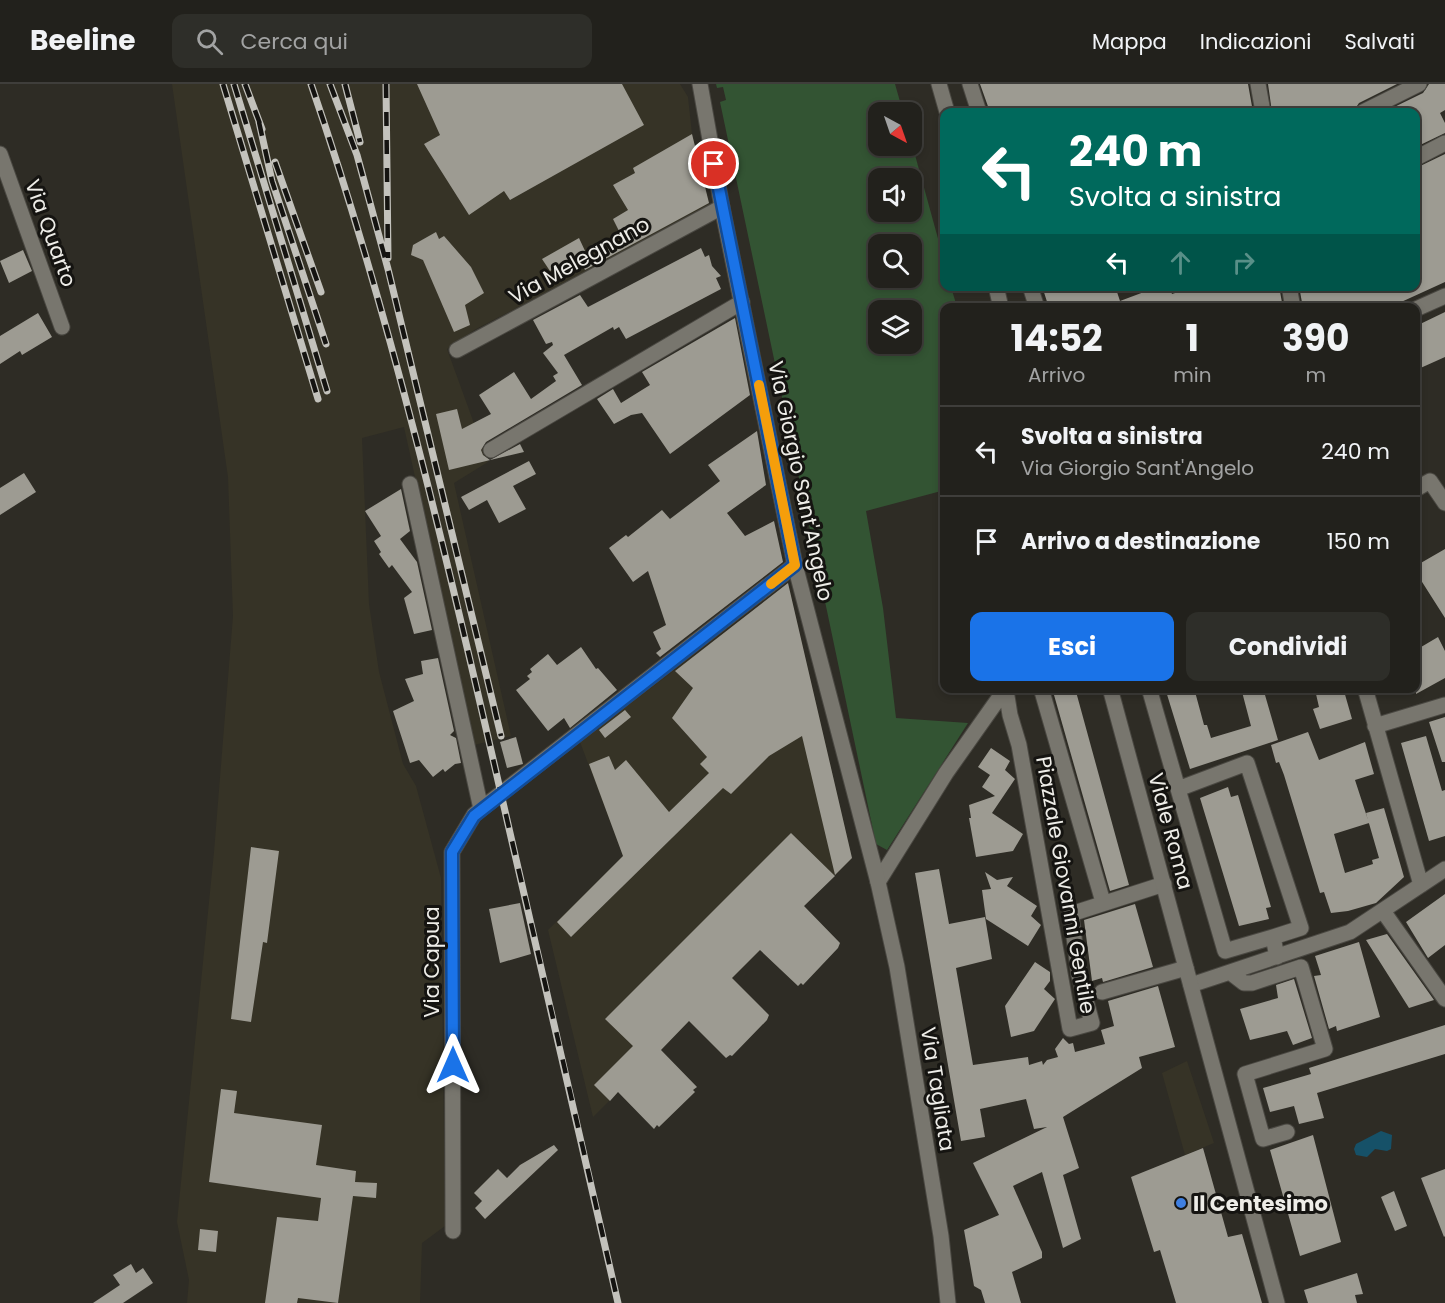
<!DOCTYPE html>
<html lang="it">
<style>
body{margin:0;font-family:Poppins,sans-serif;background:#2e2e29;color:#f1f3f6;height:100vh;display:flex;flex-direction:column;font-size:22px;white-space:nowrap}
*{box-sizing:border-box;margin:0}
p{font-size:20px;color:#a2a3a3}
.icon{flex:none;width:33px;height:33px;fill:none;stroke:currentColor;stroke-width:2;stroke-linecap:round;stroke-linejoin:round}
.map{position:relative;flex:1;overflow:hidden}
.panel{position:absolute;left:940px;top:219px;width:480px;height:390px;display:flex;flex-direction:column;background:#22211c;border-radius:12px;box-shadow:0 3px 9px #0003,0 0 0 2px #3f3e3b}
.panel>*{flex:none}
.top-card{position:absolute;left:940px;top:24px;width:480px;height:183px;border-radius:12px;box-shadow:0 3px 9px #0003,0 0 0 2px #3f3e3b;background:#00695c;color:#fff;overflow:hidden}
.needle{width:39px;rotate:140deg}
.tools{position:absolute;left:868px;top:18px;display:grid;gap:12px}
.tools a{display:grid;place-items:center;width:54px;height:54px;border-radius:12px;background:#22211c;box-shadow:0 3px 9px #0003,0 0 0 2px #3f3e3b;font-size:30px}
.pin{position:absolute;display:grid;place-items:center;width:51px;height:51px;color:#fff;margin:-26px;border:3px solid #fff;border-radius:50%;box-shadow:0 2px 6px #0007}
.me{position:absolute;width:66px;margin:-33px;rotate:0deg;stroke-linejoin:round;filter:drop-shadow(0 0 4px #0008)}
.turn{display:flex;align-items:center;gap:21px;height:126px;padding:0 30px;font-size:27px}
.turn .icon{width:78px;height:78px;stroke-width:2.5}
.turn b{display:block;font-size:42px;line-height:51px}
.lanes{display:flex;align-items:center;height:57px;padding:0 30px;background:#0003;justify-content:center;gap:30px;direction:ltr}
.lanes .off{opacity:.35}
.eta{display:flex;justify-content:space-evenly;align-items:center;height:102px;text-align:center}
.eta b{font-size:36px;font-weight:700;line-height:42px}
.action{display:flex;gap:12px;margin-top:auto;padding:12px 30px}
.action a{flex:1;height:69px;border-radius:12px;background:#1a73e8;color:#fff;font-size:24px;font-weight:700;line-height:69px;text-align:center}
.action a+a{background:#2e2e29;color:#f1f3f6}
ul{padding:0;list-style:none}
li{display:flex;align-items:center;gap:18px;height:90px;padding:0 30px;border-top:2px solid #3f3e3b}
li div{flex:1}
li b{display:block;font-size:22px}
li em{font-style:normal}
header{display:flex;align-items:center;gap:36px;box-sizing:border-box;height:84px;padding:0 30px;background:#22211c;border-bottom:2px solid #3f3e3b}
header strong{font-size:28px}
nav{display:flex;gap:33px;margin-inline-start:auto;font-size:21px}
.search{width:420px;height:54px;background:#2e2e29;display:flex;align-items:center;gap:15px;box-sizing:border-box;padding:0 21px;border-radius:12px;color:#a2a3a3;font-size:22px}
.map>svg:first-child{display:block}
.built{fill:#363326}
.green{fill:#335433;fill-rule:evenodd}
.water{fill:#165168}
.building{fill:#9d9b92}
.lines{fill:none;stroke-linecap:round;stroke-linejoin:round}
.street-casing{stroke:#4a4842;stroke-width:17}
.secondary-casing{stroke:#4a4842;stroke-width:17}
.street{stroke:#78766e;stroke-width:15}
.secondary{stroke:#78766e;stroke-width:15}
.rail-casing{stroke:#c3c2bc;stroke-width:7}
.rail{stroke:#151411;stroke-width:4.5;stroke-dasharray:14;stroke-linecap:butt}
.route-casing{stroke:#114b97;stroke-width:15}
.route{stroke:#1a73e8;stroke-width:10}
.slow{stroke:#f59e0b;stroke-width:10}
.shop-dot{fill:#3f7fe0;stroke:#151411;stroke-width:2}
.labels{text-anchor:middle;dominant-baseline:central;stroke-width:6;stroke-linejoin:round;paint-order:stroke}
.street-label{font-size:21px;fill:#eeede8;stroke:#151411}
.poi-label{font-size:21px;font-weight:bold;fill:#eeede8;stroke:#151411;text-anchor:start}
</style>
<header>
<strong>Beeline</strong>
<div class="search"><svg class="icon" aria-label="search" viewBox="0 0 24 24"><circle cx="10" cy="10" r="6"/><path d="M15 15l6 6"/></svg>Cerca qui</div>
<nav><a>Mappa</a><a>Indicazioni</a><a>Salvati</a></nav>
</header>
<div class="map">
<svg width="1445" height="1219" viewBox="0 0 1445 1219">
<rect width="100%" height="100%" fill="#2e2c25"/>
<path class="built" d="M172 0H680L688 13 692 50 710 124 476 245 447 265 488 378 454 399 511 652 474 661 404 343 362 354 369 520 379 588 403 680 416 702 441 794 445 1142 422 1159 420 1219H187L189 1196 177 1138 214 768 233 532 228 393Z
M788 500 852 774 593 1033 548 846 623 772 580 658Z
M1187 977 1214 1059 1185 1071 1162 989Z"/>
<path class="green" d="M716 0H895L903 28H879V62L912 60 945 180V202L951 203 957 223 945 224V406L866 427 883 524 896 634 968 639 887 766 876 760 720 18 726 16 723 3 717 4ZM879 94H912V128H879ZM879 160H912V194H879ZM879 226H912V260H879Z"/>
<path class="water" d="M1381 1047 1392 1051 1391 1065 1387 1067 1375 1065 1367 1073 1356 1071 1354 1065 1356 1060Z"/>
<path class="building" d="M417 0H622L644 41 510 116 504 107 469 131 424 60 440 51Z
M980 0H1248L1253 28H990Z
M1268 0H1397L1359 19 1353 28H1272Z
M1429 0H1445V26L1440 29 1445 39V49L1416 63V28H1384L1423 9Z
M692 50 709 119 585 186 581 178 624 157 613 135 628 126 613 101 635 89 633 84Z
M1445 70V198L1388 224H1303L1299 202H1416V84Z
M436 148 439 155 444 152 471 183 484 209 465 221 470 241 454 248 423 176 411 171 413 161Z
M579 154 586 169 550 187 542 175Z
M701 164 705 173 709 171 712 182 721 192 716 194 721 205 626 255 619 243 614 246 613 243 564 271 582 301 486 358 481 366 483 371 490 376 520 360 524 368 449 386 436 330 457 325 462 345 491 330 479 311 514 288 531 315 556 297 553 292 558 289 543 269 553 261 552 258 546 260 533 236 580 211 588 223Z
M23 166 32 187 9 199 0 177Z
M1042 202H1115L1120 217 1160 202H1169L1172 210 1197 202H1279L1283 224H1049Z
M1445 228V273L1416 286V242Z
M38 229 52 253 22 271 20 267 0 280V252Z
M735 234 750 311 670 370 642 329 631 331 614 340 597 315 613 305 621 319 650 301 642 288Z
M757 347 766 401 727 429 745 452 774 437 783 478 660 573 656 569 661 565 653 548 666 541 648 487 633 498 609 464 626 451 628 453 662 426 670 435 720 397 708 381Z
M529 377 536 390 513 402 526 425 499 439 487 416 469 426 461 413Z
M24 389 36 408 0 431V404Z
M401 405 410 447 400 455 417 478 432 546 414 550 404 514 412 508 392 481 389 484 379 470 381 468 374 457 381 452 365 427Z
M1445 465V534L1417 490 1422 487 1419 480Z
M788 499 852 774 835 791 802 652 769 672 731 710 723 704 571 853 557 838 623 772 589 680 609 672 615 686 626 676 669 728 709 689 700 680 707 673 672 634 693 604 675 587Z
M1438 553 1445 567V594L1416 610V566Z
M581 563 596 585 598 584 617 606 570 644 564 634 548 647 516 606 530 595 527 592 532 588 530 585 548 570 557 581Z
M438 574 454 647 450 651 456 654 461 679 455 680 445 688 443 685 433 693 419 676 410 679 393 627 414 617 405 595 423 590 421 577Z
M1052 604H1075L1129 801 1110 807Z
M1165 604H1194L1204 641H1207L1211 654 1251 642 1241 604H1263L1278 656 1190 685Z
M1329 606 1331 611 1344 607 1352 635 1320 645 1313 625 1319 623 1316 610Z
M625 626 631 633 605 654 599 646Z
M1445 633V678H1442L1429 638Z
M1308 648 1319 676 1365 658 1374 690 1355 696 1369 739 1334 750 1345 789 1373 780 1372 776 1379 774 1366 729 1384 724 1404 793 1376 819 1348 827 1331 829 1324 808 1320 809 1284 691 1279 678 1276 679 1271 661Z
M1426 652 1442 707 1445 706V752L1429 757 1401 659Z
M516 653 523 680 507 684 500 658Z
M991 664 1010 677 1005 686 1015 695 992 729 1023 750 1013 767 976 773 969 734H971L969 721 995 712 982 703 990 691 978 683Z
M1228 703 1231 713 1238 711 1271 823 1266 824 1269 835 1239 842 1200 714Z
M791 749 835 792 804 822 840 859 838 864 803 901 801 899 798 902 760 866 732 894 769 931 767 936 732 972 730 971 726 974 689 937 661 966 697 1003 693 1006 695 1008 659 1043 657 1041 654 1045 618 1008 610 1017 594 1001 633 962 605 935Z
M251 763 279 767 267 859 263 858 251 938 231 935Z
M939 785 949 840 985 833 992 875 956 884 973 981 1028 973 1029 981 1042 977 1043 981 1047 976 1058 973 1055 965 1063 954 1069 960 1073 959 1075 968 1105 960 1101 946 1114 942 1108 917 1158 902 1175 963 1139 973 1142 984 1063 1033 1079 1084 1063 1091 1081 1155 1063 1164 1042 1088 1013 1102 1042 1168V1174L1012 1188 1021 1219H985L981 1206 974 1202 964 1146 999 1131 973 1079 1047 1043 1034 1045 1026 1015 980 1025 985 1053 961 1057 915 789Z
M985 788 997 796 1013 793 1007 802 1037 822 1031 832 1041 841 1028 862 986 835 982 806 991 805Z
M1445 810V861L1428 874 1406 838Z
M520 819 531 870 500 879 489 825Z
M1135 820 1153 883 1103 898 1102 894 1092 897 1084 836Z
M1387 850 1434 916 1409 924 1366 856Z
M1359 858 1380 933 1337 947 1336 942 1329 945 1314 892 1321 891 1315 872Z
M1035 878 1050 888V897L1044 905 1055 915 1034 947 1011 953 1005 922Z
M1294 895 1312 954 1293 961 1287 947 1250 956 1240 925 1278 914 1276 901Z
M1445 941V970L1317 1009 1324 1034 1299 1040 1294 1022 1270 1028 1263 1004 1311 990 1309 984Z
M221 1005 237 1007 234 1029 322 1041 316 1081 356 1087 355 1098 377 1099 376 1114 353 1112 338 1219 298 1214 297 1219H265L277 1133 318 1137 321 1114 209 1098Z
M1313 1051 1341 1158 1300 1172 1270 1066Z
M554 1061 558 1066 485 1135 475 1124 482 1117 474 1109 498 1085 507 1094 520 1081Z
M1203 1064 1228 1153 1242 1150 1262 1219H1176L1160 1166 1154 1168 1131 1093Z
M1445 1085V1152L1444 1153 1421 1094Z
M1394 1107 1407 1142 1395 1147 1381 1113Z
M200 1145 218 1147 216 1168 198 1166Z
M131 1180 136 1189 143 1184 153 1199 123 1219H93L120 1201 113 1191Z
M1357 1189 1363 1210 1355 1211 1357 1219H1308L1304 1206Z"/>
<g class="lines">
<g class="street-casing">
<path id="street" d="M970 0 979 28
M1258 0 1263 28
M1363 28 1419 0
M0 70 62 243
M1416 74 1445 59
M1030 202 1037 224
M1289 202 1293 224
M1416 225 1445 212
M457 266 722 123
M491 366 742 218
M410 400 481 725
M1416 405 1430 397 1445 419
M1041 604 1103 818
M1149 604 1178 705
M1365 604 1421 801
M1006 606 1010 631 1019 661 1070 945 1092 939 1079 891 1071 830 1164 800
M1375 642 1445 621
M878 798 946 689 1006 604
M1383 827 1445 915
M1273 853 1301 844 1247 679 1178 705 1225 867 1273 853 1277 873
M1231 889 1244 899H1252L1301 883 1325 965 1245 990 1263 1055 1287 1048
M1191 901 1350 848 1445 785
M1102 908 1186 884
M453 1147 452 768 474 731 481 725 795 481"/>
</g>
<g class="secondary-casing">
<path id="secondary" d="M700 0 722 123 795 481 878 798 897 883 941 1152 948 1219
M939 0 947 28
M996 202 1001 224
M1110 604 1277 1219"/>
</g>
<use href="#street" class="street"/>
<use href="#secondary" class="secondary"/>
<g class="rail-casing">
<path id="rail" d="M223 0 318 315
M234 0 327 307
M245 0 262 45
M311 0C391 233 447 474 502 714 541 882 580 1050 618 1219
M330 0 357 71 388 185 501 652
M345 0 360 58
M386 0 388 174
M259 38 272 97 326 260
M275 78 321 208"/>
</g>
<use href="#rail" class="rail"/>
</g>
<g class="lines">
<g class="route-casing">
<path id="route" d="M453 981 452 768 474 732 795 481 714 80"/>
</g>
<use href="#route" class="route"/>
<path class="slow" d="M759 301 795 481 771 500"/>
</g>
<circle class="shop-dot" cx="1181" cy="1119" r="6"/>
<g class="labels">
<g class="street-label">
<text transform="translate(51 149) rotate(70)">Via Quarto</text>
<text transform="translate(579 176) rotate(-29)">Via Melegnano</text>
<text transform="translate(801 397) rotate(78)">Via Giorgio Sant'Angelo</text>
<text transform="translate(1171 747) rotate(75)">Viale Roma</text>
<text transform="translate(1066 801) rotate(80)">Piazzale Giovanni Gentile</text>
<text transform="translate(431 878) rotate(-90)">Via Capua</text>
<text transform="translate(938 1005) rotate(81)">Via Tagliata</text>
</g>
<g class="poi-label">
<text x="1193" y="1119">Il Centesimo</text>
</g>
</g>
</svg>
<div class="tools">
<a><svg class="needle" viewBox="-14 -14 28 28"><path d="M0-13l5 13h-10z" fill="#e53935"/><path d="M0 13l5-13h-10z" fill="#a2a3a3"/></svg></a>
<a><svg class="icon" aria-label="sound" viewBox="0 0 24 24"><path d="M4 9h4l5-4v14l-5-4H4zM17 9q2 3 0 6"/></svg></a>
<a><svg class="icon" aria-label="search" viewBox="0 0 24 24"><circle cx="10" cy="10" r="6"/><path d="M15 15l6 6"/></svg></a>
<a><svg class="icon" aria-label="layers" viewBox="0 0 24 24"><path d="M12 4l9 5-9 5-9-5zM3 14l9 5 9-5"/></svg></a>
</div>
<div class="pin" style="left:714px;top:80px;background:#d93025"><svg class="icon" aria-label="arrive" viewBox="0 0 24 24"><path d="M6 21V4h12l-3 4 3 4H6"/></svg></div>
<svg class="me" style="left:453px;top:981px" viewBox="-20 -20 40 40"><path d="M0-17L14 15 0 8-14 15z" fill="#1a73e8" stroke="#fff" stroke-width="4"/></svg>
<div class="top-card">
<div class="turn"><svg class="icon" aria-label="left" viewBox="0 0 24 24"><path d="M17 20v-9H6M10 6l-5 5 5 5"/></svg><div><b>240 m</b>Svolta a sinistra</div></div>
<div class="lanes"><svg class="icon" aria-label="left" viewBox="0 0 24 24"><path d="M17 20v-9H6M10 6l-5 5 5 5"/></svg><svg class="icon off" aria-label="ahead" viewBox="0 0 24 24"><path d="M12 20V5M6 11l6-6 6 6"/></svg><svg class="icon off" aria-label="right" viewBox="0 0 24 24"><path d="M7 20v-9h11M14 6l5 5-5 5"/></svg></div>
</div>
<section class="panel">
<div class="eta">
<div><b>14:52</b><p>Arrivo</p></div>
<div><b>1</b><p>min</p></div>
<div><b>390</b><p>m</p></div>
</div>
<ul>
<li><svg class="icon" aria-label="left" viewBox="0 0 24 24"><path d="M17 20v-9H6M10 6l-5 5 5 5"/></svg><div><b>Svolta a sinistra</b><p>Via Giorgio Sant'Angelo</p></div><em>240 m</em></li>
<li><svg class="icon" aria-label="arrive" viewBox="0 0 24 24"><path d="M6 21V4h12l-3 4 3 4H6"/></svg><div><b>Arrivo a destinazione</b></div><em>150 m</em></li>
</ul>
<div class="action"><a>Esci</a><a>Condividi</a></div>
</section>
</div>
